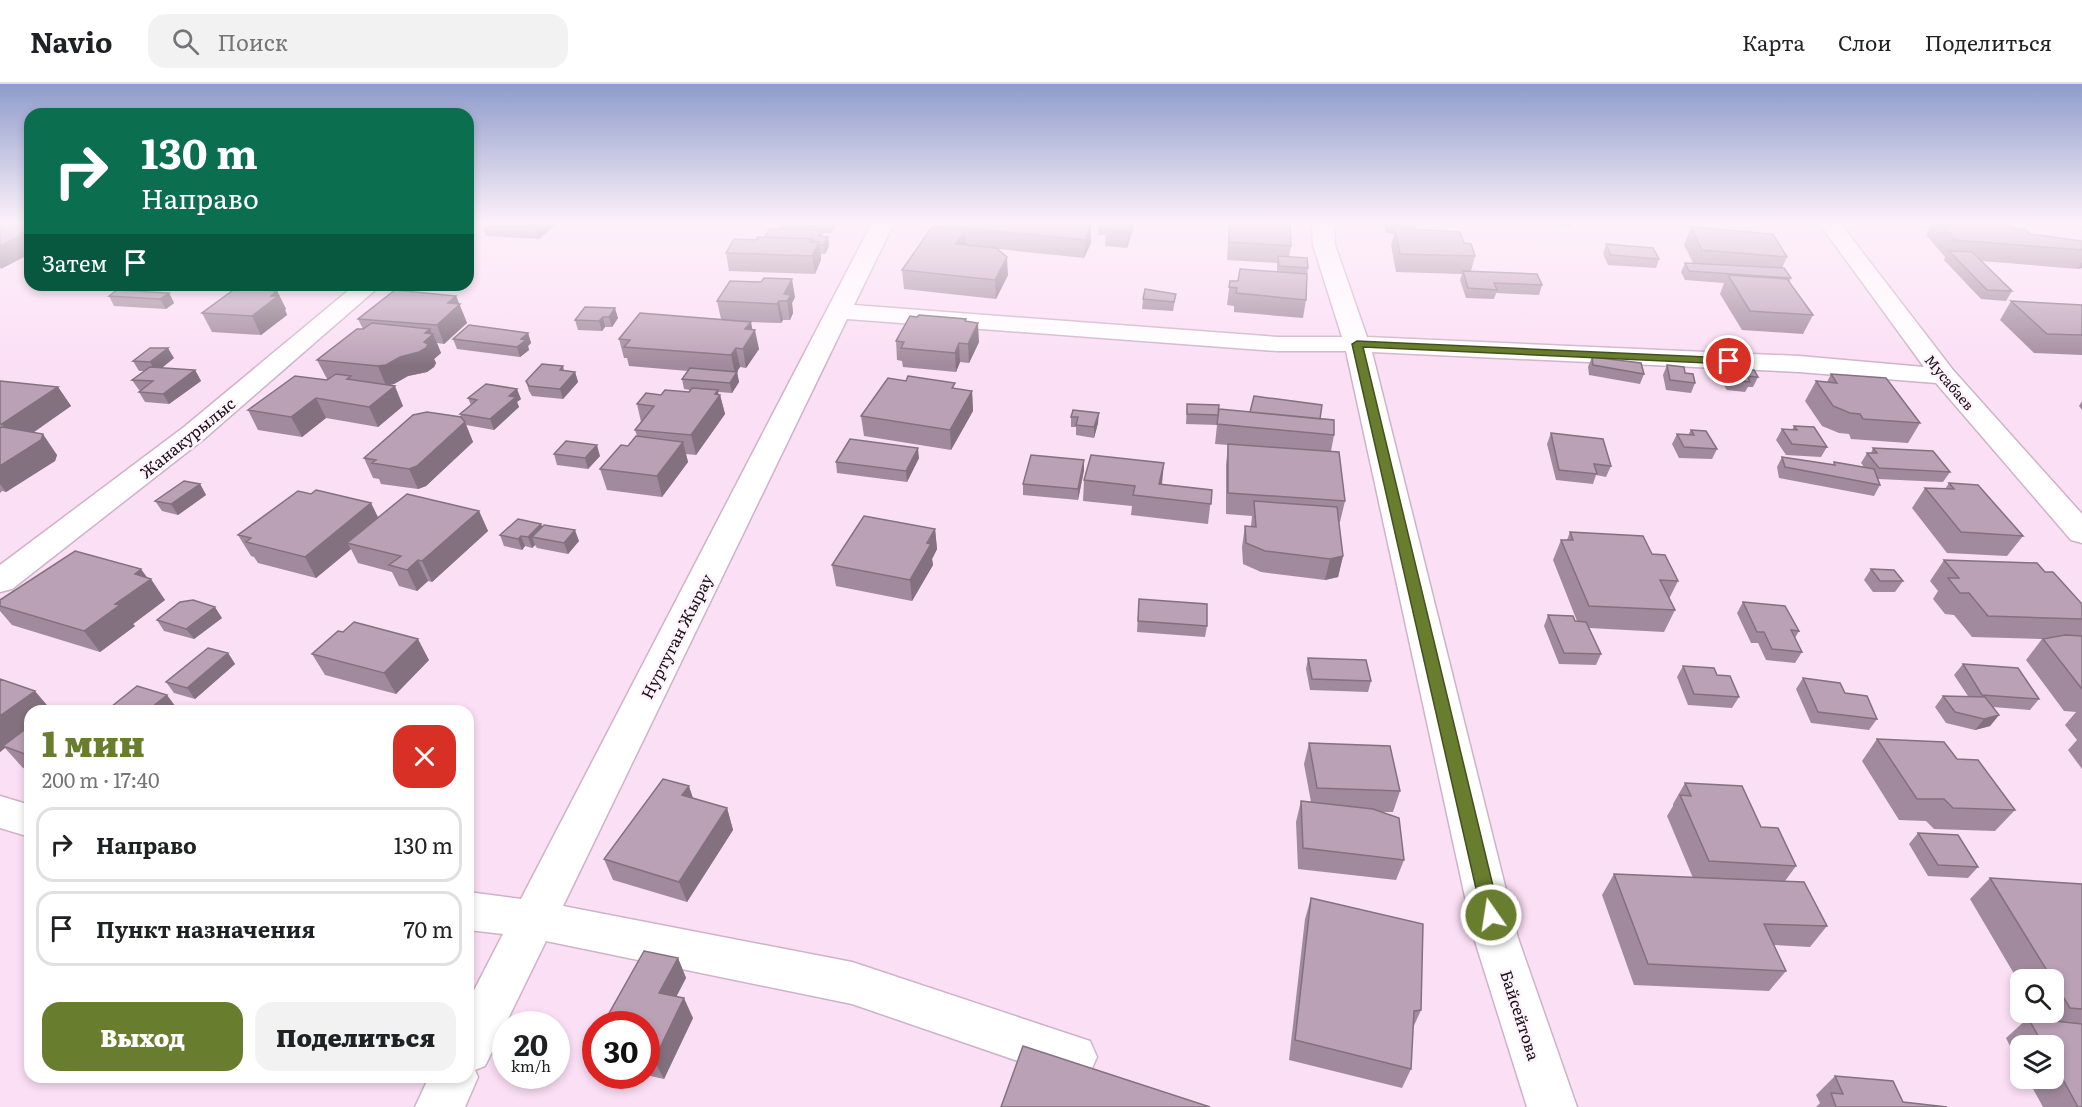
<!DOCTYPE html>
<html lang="ru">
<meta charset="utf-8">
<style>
body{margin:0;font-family:Literata,serif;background:#f2f2f2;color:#202124;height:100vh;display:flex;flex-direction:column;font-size:22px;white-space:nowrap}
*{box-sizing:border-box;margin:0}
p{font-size:20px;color:#757577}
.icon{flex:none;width:33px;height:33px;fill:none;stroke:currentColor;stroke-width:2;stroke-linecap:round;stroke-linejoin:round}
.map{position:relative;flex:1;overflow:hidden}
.details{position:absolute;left:24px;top:621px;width:450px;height:378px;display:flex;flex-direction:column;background:#fff;border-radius:18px;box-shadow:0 3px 9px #0003}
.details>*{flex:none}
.hud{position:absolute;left:24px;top:24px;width:450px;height:183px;border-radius:18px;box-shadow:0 3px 9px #0003;background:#0b6e4f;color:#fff;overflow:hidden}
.fabs{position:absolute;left:2010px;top:885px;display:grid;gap:12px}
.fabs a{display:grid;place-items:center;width:54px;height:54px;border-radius:12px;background:#fff;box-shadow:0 3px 9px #0003;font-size:30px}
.speed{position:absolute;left:492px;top:927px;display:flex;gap:12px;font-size:30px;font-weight:700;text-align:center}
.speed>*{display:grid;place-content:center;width:78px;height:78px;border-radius:50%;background:#fff;box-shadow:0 3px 9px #0003;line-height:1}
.speed small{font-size:15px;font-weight:400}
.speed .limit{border:9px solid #d22;background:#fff;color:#111}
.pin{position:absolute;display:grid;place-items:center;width:51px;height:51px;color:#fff;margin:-26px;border:3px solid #fff;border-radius:50%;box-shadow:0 2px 6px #0007}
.me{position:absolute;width:66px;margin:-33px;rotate:347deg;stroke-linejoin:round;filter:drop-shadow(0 0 4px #0008)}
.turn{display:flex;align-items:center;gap:21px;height:126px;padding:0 18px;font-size:27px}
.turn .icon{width:78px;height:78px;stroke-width:2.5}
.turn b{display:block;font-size:42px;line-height:51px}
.then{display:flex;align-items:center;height:57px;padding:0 18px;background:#0003;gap:12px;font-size:22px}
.round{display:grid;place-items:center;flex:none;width:63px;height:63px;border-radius:18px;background:#f2f2f2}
.summary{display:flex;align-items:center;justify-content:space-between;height:102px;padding:0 18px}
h1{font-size:36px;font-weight:800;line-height:45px;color:#687d2e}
.action{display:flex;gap:12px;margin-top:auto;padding:12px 18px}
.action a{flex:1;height:69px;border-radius:18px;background:#687d2e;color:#fff;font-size:24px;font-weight:800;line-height:69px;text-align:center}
.action a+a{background:#f2f2f2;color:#202124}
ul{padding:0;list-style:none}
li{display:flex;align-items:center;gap:18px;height:75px;margin:0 12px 9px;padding:0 6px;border:3px solid #e0e0e0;border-radius:18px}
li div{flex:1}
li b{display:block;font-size:22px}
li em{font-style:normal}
header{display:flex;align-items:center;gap:36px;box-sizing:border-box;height:84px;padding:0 30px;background:#fff;border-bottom:2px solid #e0e0e0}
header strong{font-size:28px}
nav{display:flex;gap:33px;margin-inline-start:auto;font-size:21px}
.search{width:420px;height:54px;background:#f2f2f2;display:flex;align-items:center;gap:15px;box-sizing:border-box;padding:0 21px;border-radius:18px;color:#757577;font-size:22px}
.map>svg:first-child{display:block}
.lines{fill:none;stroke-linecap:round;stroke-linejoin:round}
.minor-casing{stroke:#ceb3c8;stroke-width:3}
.minor{fill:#fff;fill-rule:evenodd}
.wall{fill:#a18a9d}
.shaded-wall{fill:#83717f}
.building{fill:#bba1b6;stroke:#83717f;stroke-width:1.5}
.route{fill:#687d2e;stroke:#44511e;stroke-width:1.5}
.labels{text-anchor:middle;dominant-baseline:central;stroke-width:5;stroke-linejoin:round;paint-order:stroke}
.far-street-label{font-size:14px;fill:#180f17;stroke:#fef2fb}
.street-label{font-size:16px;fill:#180f17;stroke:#fef2fb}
</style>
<header>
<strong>Navio</strong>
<div class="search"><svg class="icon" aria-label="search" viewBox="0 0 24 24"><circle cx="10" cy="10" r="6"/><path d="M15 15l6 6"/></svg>Поиск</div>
<nav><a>Карта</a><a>Слои</a><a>Поделиться</a></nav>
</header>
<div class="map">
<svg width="2082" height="1023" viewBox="0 0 2082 1023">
<rect width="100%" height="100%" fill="#fbdff5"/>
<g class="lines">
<g class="minor-casing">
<path id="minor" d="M872 139H894L854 221 1277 253H1342L1313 161 1312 139H1334L1335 161 1367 253 1799 272 1924 283 1819 139H1840L1953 286 2082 430V459L2071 456 1936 299 1799 288 1372 268 1518 854 1577 1023H1527L1474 854 1346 267H1277L847 235 563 822 852 878 1090 957 1097 973 1090 989 1073 996 852 920 546 857 485 982 475 986 478 993 465 1023H415L429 993H468V918L503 850 468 846V808L521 815Z
M355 201H381L204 355 12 505 0 508V481L184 343Z
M0 712 30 721V753L0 744Z"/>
</g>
<use href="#minor" class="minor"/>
</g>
<path class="wall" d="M481 139H557L539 155 486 152Z
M772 139H837L831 149H822L823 152 828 153 829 162 825 170H821V176L815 190 729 187 726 169 756 156 765 153 780 145V140Z
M1098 139H1135L1127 164 1105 162 1106 151H1098Z
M1229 139H1290L1291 162 1289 173 1308 184 1307 193 1306 216 1303 234 1234 228V222L1227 221 1230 197H1238L1277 188V179L1227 176Z
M1385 139H1416L1415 145 1464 159 1475 172 1471 187 1542 201 1539 211 1496 209 1494 215 1466 214 1460 196 1462 190 1396 188 1391 161 1394 150 1386 149 1384 143Z
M1554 139H1571L1570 143 1555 141Z
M1932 139H2009L2013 144 2030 150 2082 157V184L2078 185 1981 177 2012 207 2006 217 1981 215 1944 176 1945 173 1926 151Z
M936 141H1091V159L1084 174 998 165 1008 191 996 215 904 205 902 186 936 143Z
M1691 143 1787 173 1782 184 1791 194 1789 199 1813 231 1803 250 1742 246 1720 210 1724 199 1685 196 1681 188 1685 179H1693L1684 161Z
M1606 160 1659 175 1656 184 1608 181 1603 170Z
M277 207 286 225 285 226 287 231 261 251 212 248 202 229Z
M169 209 174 219 166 225 114 222 109 212Z
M1176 210 1173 227 1142 225 1143 215Z
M456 212 467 239 444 260 437 259 441 269 434 275 436 279 434 283 427 288 408 292 394 300 389 301 403 322 378 343 326 334 302 353 258 346 248 326 329 296 327 295 317 276 363 245 358 235Z
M795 213 792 219 793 229 790 236H783L781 239 750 238 759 265 746 284 740 283 737 288 739 298 732 309 718 308V311H720L725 330 696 371 686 370 688 378 662 413 607 406 600 385 628 362 637 352 635 346 641 338 637 320 661 311 689 308 690 306 684 305 682 295 688 287 629 282 627 274H624L619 255 721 235 717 217Z
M2011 217 2082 221V271L2034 269 2000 236Z
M585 223 618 234 612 243H605L602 247 578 246 575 236Z
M966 235V238L979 258 969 279 960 278 956 288 903 283 902 277 897 276 896 257Z
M528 249 531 259 528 262 529 266 520 273 457 265 453 255Z
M1592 273 1644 290 1640 300 1589 291 1588 283Z
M174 274 162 284 195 286 201 297 169 320 145 318 139 308 141 306H139L132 296 144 287H139L133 277Z
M1667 281 1685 289 1695 299 1691 309 1666 306 1663 291Z
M563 282 564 286 575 288 578 298 563 315 532 312 529 307 526 297Z
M1724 284 1758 293 1753 303H1748L1745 308 1727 306 1719 294Z
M1831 290 1920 339 1908 359 1851 355 1849 350 1839 349 1822 342 1805 317 1816 297 1827 298Z
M0 297 58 303 71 322 33 349 57 371 55 377 6 408 2 407 0 409Z
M955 305 972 307 973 327 951 366 864 352 861 332Z
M468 314 521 315 517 318 519 323 494 346 466 341 473 358 426 402 418 405 381 400 379 395 373 394 364 374 461 333 460 330 471 321Z
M2082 317V326L2079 322Z
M1187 320 1219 325 1320 335 1334 351 1331 367 1345 417 1340 438H1339L1343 472 1338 493 1325 496 1261 488 1243 480 1242 463 1245 442H1251L1252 432 1226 430V381L1228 361 1215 360 1217 341 1186 340Z
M1073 326 1098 339 1094 354 1076 351V343H1071V333Z
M1794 342 1827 363 1821 373 1786 371 1776 356 1782 345 1792 346Z
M1691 346 1717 365 1712 375 1679 374 1672 360 1677 350 1688 351Z
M1551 349 1611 382 1606 393 1596 391 1593 400 1556 396 1547 360Z
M1873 364 1950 388 1943 398 1878 395 1880 401 1874 412 1779 394 1777 383 1782 373 1833 381 1834 378 1864 383 1861 379 1867 369H1871Z
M554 370 600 372 588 385 557 381Z
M919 374 907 398 837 389 836 378Z
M1084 386 1078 416 1023 411V400Z
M1084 396 1162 401 1212 406 1208 440 1131 431 1132 422 1083 417Z
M1949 399 2023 452 2007 472 1947 469 1912 424 1925 404 1945 405Z
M200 400 206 411 178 431 162 427 155 417Z
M311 410 371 419 378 433 479 427 488 447 432 498 428 497 417 507 399 502 392 488 358 479 351 465 316 494 258 479 254 473 251 472 238 451Z
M541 440 542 443 579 457 568 470 537 464 535 461 532 464 525 462 522 466 504 462 500 451Z
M935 445 937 465 932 475 933 481 912 517 836 502 832 481Z
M1570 448 1652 470 1678 497 1669 515 1675 526 1664 548 1589 544 1601 570 1596 581 1559 580 1544 542 1548 531 1577 537 1553 476 1561 456H1567Z
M1944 476 2045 488 2082 520V685L2068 666 2077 656 2065 641 2076 628 2064 627 2026 576 2042 555 1972 553 1954 531 1945 530 1933 515 1938 507 1930 497Z
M1871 485 1903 497 1895 508H1873L1864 496Z
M147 494 165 516 133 540 135 542 100 568 12 541 0 527V516Z
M1139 515 1207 542 1205 553 1137 548Z
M1743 518 1799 547 1795 554 1802 568 1795 579 1766 576 1758 559H1751L1737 529Z
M222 534 194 555 164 547 157 536Z
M228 569 235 580 195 615 174 609 166 598Z
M312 570 429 576 396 610 325 591Z
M1308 574 1371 597 1368 608 1310 606 1306 585Z
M1963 580 2039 615 2030 626 1993 623 1999 631 1990 642 1975 646 1946 639 1935 623 1943 612H1968L1954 591Z
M1683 582 1717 591 1739 613 1732 624 1688 621 1677 593Z
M1803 594 1845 609 1877 635 1869 646 1811 639 1796 605Z
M0 595 30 627V686L23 684 5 664 0 668Z
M1877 655 1957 675 2015 726 1995 747 1934 745 1926 737 1899 736 1862 677Z
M1309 659 1400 707 1393 728H1382L1404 776 1396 796 1298 785 1296 738 1301 717 1311 718 1304 680Z
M1685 699 1761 743 1796 782 1785 797 1827 842 1810 863 1774 861 1786 887 1769 907 1634 901 1602 811 1614 790 1693 794 1667 732 1673 722V720Z
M727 724 733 746 687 818 613 796 604 775Z
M1918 749 1978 783 1968 794 1928 792 1909 760Z
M1990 794 2082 800V1023H2043L2027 994H2054V962H2020V982L2006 954 2028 934 2042 936 2038 928H2054V896H2020V900L1970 815Z
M1311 814 1421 926 1413 944 1411 985 1402 1004 1289 976 1305 835Z
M678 874 686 894 676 912 693 934 664 995 646 991V940Z
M1835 992 1903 1018 1947 1023H1816L1820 1019 1816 1011Z"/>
<path class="shaded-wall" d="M534 139H557L539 155Z
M830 139H837L831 149Z
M1131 139H1135L1127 164 1128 147Z
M1091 141V159L1084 174 1085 156Z
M30 143V170L1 185 0 183V162Z
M965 146 966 164 956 160Z
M828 153 829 162 825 170 824 161Z
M812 155 819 158 821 176 815 190 810 158Z
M1007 173 1008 191 996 215 995 196Z
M2082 178V184L2078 185Z
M792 195 795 213 792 219 793 229 790 236 787 217 784 210Z
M277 207 286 225 285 226 287 231 261 251 252 232 271 212Z
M169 209 174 219 166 225 160 215Z
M456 212 467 239 444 260 437 241 448 219Z
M779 217 783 236 781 239 777 220Z
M615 224 618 234 612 243 609 233Z
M603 233 605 243 602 247 599 237Z
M751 238 753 249 755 246 759 265 746 284 743 265 745 245Z
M978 239 979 258 969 279 968 260Z
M430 245 432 250H433L441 269 434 275 436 279 434 283 427 288 408 292 394 300 386 302 378 282 424 258 425 249Z
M528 249 531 259 528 262 529 266 520 273 517 263 521 255Z
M959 259 960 278 956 288 955 269Z
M168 264 174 274 156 288 150 278Z
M736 264 740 283 735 290 731 271Z
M195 286 201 297 169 320 163 310Z
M575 288 578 298 563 315 560 305Z
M737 288 739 298 732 309 730 299Z
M395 302 403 322 378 343 369 323Z
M58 303 71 322 16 360 2 340Z
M517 305 521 315 517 318 519 323 494 346 490 335 509 312Z
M718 306 719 313 720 311 725 330 696 371 691 351Z
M972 307 973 327 951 366 950 346Z
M316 314 326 334 302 353 291 333Z
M1099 329 1098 339 1094 354V343Z
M465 338 473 358 426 402 418 405 409 385Z
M43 350 57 371 55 377 6 408 0 400V382Z
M683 358 688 378 662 413 657 392Z
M597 361 600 372 588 385 585 374Z
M918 364 919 374 907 398 906 387Z
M1084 376V386L1078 416V405Z
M1164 379 1162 400 1159 414V400Z
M200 400 206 411 178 431 171 420Z
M371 419 381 440 347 459 351 465 316 494 305 473Z
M479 427 488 447 432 498 422 477Z
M541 440 545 451 532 453 535 461 532 464 528 453Z
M935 445 937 465 932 475 933 481 912 517 910 496Z
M575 446 579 457 568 470 564 459Z
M521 452 525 462 522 466 518 455Z
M1343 472 1338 493 1325 496 1330 475Z
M418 476 428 497 417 507 407 486Z
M141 485 149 496 151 495 165 516 133 540 135 542 100 568 84 547 115 520 135 490Z
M215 523 222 534 194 555 186 545Z
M418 555 429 576 396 610 384 589Z
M228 569 235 580 195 615 187 604Z
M35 607 52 627H30V645L3 662 5 664 0 668V632Z
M167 611 179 627H147Z
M1999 631 1990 642 1975 646 1984 635Z
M689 702 696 723 682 711Z
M727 724 733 746 687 818 679 798Z
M678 874 686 894 668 929 659 909Z
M684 914 693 934 664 995 654 976Z"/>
<path class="building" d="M0 139H30V143L21 149H25L0 162Z
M938 139H1073L1091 141 1085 156 936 141Z
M1108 139H1131L1128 147 1106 145Z
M1230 139H1290L1291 162 1229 158Z
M1387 139H1416V141L1388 140Z
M1941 139H2009L2013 144 2025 145 2030 150 2082 157V166L1955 156Z
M932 143 965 146 956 160 996 164 1007 173 995 196 902 186Z
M1691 143 1773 150 1787 173 1702 166Z
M1395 144 1460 148 1464 159 1471 160 1475 172 1400 170Z
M769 145 822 146 819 152 828 153 824 161H819V158H813L812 155 765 153Z
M758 153 812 155 810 158H819L812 172 726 169 734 155 756 156Z
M1606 160 1653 164 1659 175 1611 171Z
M1949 167 1972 168 2012 207 1987 206Z
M1278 172 1307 174 1308 184 1279 182Z
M1685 179 1784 184 1791 194 1689 187Z
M1240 185 1307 190 1306 216 1236 209 1237 204 1229 203 1230 197H1238Z
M1463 187 1537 190 1542 201 1494 199 1497 206 1468 204Z
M1728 191 1787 195 1813 231 1750 227Z
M764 194 792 195 784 210 791 211 787 217H779L777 220 717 217 730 197 761 198Z
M236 204 277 207 271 212H278L252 232 202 229Z
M1145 205 1176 210 1174 218 1143 215Z
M117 206 169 209 160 215 109 212Z
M395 206 456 212 448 219 460 220 437 241 358 235Z
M2011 217 2082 221V251L2047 250Z
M585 223 615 224 609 233H603L599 237 575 236Z
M640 229 751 238 745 245 755 246 743 265 736 264 731 271 624 263 630 256 619 255Z
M919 231 966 235 965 237 978 239 968 260 959 259 955 269 901 264 904 258 896 257 910 232 917 233Z
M372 239 430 245 425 249 433 250 424 258 428 260 426 264 419 268 400 273 386 281 378 282 317 276 357 245H363Z
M469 241 528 249 521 255 526 256 517 263 453 255Z
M150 264H168L150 278 133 277Z
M1592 273 1641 279 1644 290 1593 281Z
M542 280 563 282 560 286 575 288 560 305 529 302 526 297Z
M1667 281 1684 283 1685 289 1693 290 1695 299 1670 296Z
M150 283 195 286 163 310 139 308 153 297 132 296Z
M690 284 737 288 730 299 682 295Z
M1724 284 1754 286 1758 293 1747 292 1750 298 1731 296Z
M336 290 351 292 347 295 395 302 369 323 316 314 291 333 248 326 295 292 327 296Z
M1831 290 1886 294 1920 339 1863 335 1860 330 1850 329 1833 322 1816 297 1837 299Z
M908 292 955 299 952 304 972 307 950 346 861 332 888 294 906 297Z
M0 297 58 303 2 340H0Z
M486 300 517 305 509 312 516 313 490 335 460 330 477 316 468 314Z
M692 304 718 306 715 310 720 311 691 351 635 346 654 322 637 320 646 309 661 311 665 306 689 308Z
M1254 312 1322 321 1320 335 1250 328Z
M1187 320 1219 321 1218 331 1187 330Z
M1219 325 1334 336V351L1217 340Z
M1073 326 1099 329 1094 343 1076 341 1078 333H1071Z
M427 328 461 333 465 338 417 382 409 385 372 379 376 376 364 374 413 331Z
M1794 342 1814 343 1827 363 1792 360 1782 345 1797 346Z
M2 343 43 350 41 356 0 382V344Z
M1691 346 1706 347 1717 365 1684 363 1677 350 1694 351Z
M1551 349 1603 355 1611 382 1594 380 1597 390 1559 386Z
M636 352 683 358 657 392 600 385 621 361 628 362Z
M850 355 918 364 906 387 836 378Z
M566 357 597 361 585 374 554 370Z
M1228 360 1339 368 1345 417 1228 409Z
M1873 364 1933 367 1950 388 1879 384 1867 369H1877Z
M1031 371 1084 376 1078 405 1023 400Z
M1091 371 1164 379 1159 400 1212 406 1211 420 1133 411 1135 402 1084 396Z
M1782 373 1835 381 1834 378 1874 385 1880 401 1785 383Z
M184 397 200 400 171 420 155 417Z
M1949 399 1978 401 2023 452 1961 448 1925 404 1954 405Z
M316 406 371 419 305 473 246 458 251 454 238 451 298 407 311 410Z
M407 410 479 427 422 477 418 476 407 486 389 481 401 472 347 459Z
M1254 417 1337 423 1343 472 1330 475 1265 467 1246 459 1245 442 1256 443Z
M864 432 935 445 927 459 931 460 910 496 832 481Z
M518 435 541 440 528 453 521 452 518 455 500 451Z
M544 441 575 446 564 459 532 453Z
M1570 448 1643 452 1652 470 1665 471 1678 497 1660 496 1675 526 1589 522 1561 456H1573Z
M75 467 141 485 135 490 151 495 115 520 120 521 84 547 0 522V516Z
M1944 476 2037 479 2045 488H2053L2082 520V535L1988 532 1969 509H1960L1948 494H1959Z
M1871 485 1894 486 1903 497H1880Z
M1139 515 1207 520V542L1138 537Z
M193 516 215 523 186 545 157 536 180 518Z
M1743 518 1785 522 1799 547 1791 546 1802 568 1772 565 1764 548H1757Z
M1548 531 1573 532 1575 537 1586 538 1601 570 1564 569Z
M354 538 418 555 384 589 312 570 338 547 343 548Z
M2065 551 2082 552V605L2043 555Z
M208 564 228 569 187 604 166 598Z
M1308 574 1366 576 1371 597 1312 595Z
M1963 580 2018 584 2039 615 1982 611Z
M1683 582 1714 584 1717 591 1730 592 1739 613 1694 610Z
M1803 594 1840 599 1845 609 1867 612 1877 635 1818 628Z
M0 595 35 607 0 632Z
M137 602 167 611 147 627H106Z
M1943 612 1985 613 1999 631 1984 635 1955 628Z
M27 644 30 645V672L3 662Z
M1877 655 1944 658 1957 675 1978 676 2015 726 1953 724 1944 715H1917Z
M1309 659 1390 662 1400 707 1317 704Z
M663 695 689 702 682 711 727 724 679 798 604 775Z
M1685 699 1742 702 1761 743 1778 744 1796 782 1709 777 1680 711 1691 712Z
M1301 717 1373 725 1399 734 1404 776 1303 764Z
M1918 749 1958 751 1978 783 1938 781Z
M1614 790 1804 798 1827 842 1764 840 1786 887 1648 880Z
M1990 794 2082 800V925L2070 924Z
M1311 814 1423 840 1421 926 1414 927 1411 985 1295 956Z
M644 867 678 874 659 909 684 914 654 976 646 974V940H603Z
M2028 934 2082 940V1023H2078L2054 979V962H2044Z
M596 954V961L592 960Z
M1023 962 1210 1023H1001Z
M1835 992 1893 997 1903 1018 1947 1023H1836L1831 1009 1843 1010Z"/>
<linearGradient id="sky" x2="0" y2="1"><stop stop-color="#8e9ccb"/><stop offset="0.49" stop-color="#fdf1fa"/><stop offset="1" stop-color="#fdf1fa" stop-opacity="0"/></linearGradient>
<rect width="2082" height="282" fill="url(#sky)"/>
<path class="route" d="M1357 257 1729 274 1735 277 1729 280 1363 263 1500 831 1497 836 1491 839 1485 836 1482 831 1352 260Z"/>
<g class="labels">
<g class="far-street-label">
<text transform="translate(1950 298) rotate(50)">Мусабаев</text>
</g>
<g class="street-label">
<text transform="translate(187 353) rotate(-39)">Жанакурылыс</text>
<text transform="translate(676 552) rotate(-63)">Нуртуган Жырау</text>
<text transform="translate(1521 931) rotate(72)">Байсейтова</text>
</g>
</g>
</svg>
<div class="fabs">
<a><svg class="icon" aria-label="search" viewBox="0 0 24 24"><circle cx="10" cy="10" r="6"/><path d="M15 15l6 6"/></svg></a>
<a><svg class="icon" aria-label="layers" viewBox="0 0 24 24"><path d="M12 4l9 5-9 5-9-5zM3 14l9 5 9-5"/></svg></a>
</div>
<div class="speed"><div>20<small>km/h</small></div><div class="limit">30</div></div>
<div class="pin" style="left:1729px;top:277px;background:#d93025"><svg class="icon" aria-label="arrive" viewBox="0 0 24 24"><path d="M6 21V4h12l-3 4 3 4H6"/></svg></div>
<svg class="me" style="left:1491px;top:831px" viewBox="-20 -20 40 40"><circle r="17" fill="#687d2e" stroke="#fff" stroke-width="3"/><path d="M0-11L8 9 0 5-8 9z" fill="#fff"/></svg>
<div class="hud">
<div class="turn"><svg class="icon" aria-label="right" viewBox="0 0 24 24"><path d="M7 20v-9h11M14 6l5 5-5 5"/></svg><div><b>130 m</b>Направо</div></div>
<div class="then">Затем<svg class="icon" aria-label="arrive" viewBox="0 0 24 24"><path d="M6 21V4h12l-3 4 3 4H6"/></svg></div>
</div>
<section class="details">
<div class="summary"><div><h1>1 мин</h1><p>200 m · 17:40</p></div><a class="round" style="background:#d93025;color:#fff"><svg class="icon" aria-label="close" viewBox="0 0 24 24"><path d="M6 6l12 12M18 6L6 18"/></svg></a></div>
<ul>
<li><svg class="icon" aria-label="right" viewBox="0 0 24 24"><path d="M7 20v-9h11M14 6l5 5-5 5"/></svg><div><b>Направо</b></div><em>130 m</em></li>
<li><svg class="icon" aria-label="arrive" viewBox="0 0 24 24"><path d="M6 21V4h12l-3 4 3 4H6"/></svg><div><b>Пункт назначения</b></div><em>70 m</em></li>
</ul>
<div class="action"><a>Выход</a><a>Поделиться</a></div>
</section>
</div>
